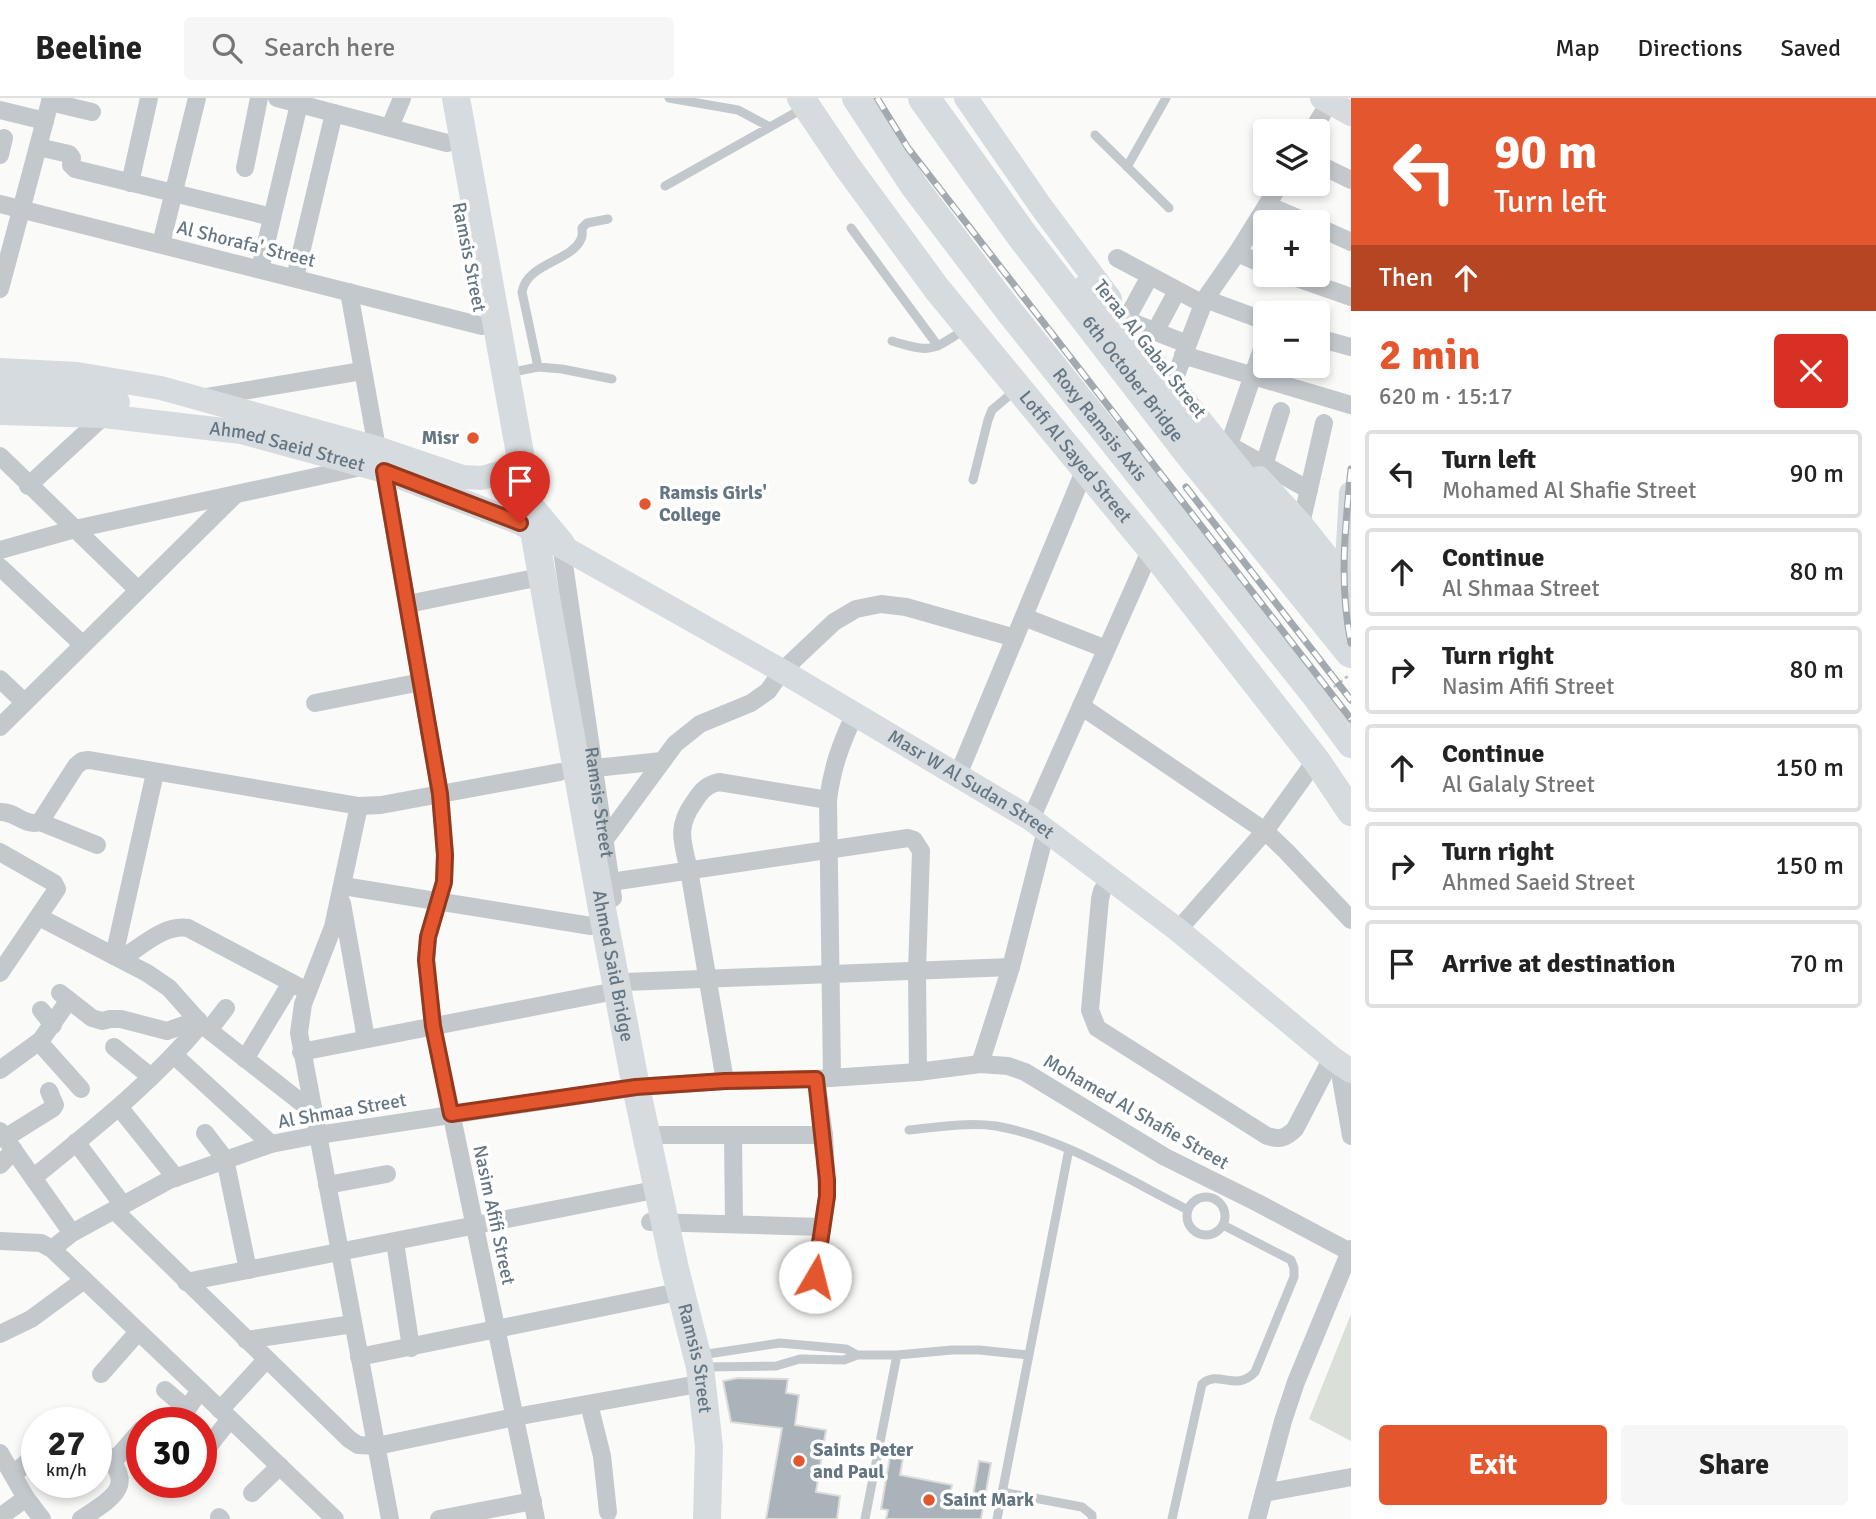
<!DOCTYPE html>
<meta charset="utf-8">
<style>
body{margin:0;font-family:Signika,sans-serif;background:#f6f6f6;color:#222;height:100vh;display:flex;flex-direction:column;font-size:26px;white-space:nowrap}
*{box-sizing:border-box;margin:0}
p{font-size:23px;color:#767676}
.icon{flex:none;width:38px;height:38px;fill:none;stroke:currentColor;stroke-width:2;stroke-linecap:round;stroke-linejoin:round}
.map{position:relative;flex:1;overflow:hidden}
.details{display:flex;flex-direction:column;background:#fff;width:525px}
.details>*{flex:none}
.hud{background:#e4572e;color:#fff;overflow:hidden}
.buttons{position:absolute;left:1253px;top:21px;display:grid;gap:14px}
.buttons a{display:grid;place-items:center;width:77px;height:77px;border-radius:7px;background:#fff;box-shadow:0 4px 10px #0003;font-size:35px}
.speed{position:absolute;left:21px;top:1309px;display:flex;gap:14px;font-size:35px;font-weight:700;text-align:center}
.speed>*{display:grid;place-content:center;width:91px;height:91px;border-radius:50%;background:#fff;box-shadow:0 4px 10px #0003;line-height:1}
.speed small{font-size:18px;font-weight:400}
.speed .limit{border:10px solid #d22;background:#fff;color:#111}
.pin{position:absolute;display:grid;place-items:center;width:60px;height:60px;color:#fff;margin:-72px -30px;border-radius:50% 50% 50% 0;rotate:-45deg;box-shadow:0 0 7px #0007}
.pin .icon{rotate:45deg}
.me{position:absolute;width:77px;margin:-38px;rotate:8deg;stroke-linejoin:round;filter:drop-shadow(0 0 5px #0008)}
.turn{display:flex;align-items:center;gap:24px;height:147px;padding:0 28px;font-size:32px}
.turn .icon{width:91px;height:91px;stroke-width:2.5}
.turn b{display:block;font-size:49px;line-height:60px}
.then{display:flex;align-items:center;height:66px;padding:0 28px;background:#0003;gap:14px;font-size:26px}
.round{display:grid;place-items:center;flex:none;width:74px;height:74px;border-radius:7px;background:#f6f6f6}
.head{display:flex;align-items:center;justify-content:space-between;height:119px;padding:0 28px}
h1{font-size:42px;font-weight:800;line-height:52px;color:#e4572e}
.primary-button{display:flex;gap:14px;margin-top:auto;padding:14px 28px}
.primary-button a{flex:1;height:80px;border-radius:7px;background:#e4572e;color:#fff;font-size:28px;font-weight:800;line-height:80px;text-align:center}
.primary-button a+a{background:#f6f6f6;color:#222}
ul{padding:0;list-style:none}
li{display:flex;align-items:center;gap:21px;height:88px;margin:0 14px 10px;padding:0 14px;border:4px solid #e0e0e0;border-radius:7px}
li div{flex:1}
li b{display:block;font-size:26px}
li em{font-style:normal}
header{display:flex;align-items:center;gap:42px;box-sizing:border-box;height:98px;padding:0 35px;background:#fff;border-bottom:2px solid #e0e0e0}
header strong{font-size:33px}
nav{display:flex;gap:38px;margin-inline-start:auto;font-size:24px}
.search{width:490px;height:63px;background:#f6f6f6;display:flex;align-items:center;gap:18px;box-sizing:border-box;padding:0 24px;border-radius:7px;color:#767676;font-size:26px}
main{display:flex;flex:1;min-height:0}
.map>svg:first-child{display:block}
.green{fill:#dadfd7}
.building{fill:#aab3b9;stroke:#dcdcda;stroke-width:2}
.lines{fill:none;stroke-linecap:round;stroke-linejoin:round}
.path{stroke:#bbbfc2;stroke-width:2.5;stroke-dasharray:3.5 3.5;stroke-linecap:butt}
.lane{stroke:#c3c8cc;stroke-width:9}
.street{stroke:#c3c8cc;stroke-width:18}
.secondary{stroke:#d6dbdf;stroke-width:24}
.primary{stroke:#d6dbdf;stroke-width:28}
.highway{stroke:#d6dbdf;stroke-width:32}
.rail-casing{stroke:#a2aab0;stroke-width:7}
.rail{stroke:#fff;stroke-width:4.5;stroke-dasharray:13;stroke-linecap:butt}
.route-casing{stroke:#94391e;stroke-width:18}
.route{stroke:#e4572e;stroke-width:12}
.poi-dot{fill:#e4572e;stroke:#fff;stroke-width:2.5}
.labels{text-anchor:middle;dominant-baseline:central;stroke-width:7;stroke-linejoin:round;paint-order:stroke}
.street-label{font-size:19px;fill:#657683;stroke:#fff}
.poi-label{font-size:19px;font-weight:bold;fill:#657683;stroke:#fff;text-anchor:start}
</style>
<header>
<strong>Beeline</strong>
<div class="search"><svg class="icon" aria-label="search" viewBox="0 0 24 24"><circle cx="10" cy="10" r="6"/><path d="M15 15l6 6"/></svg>Search here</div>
<nav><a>Map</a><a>Directions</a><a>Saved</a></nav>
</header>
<main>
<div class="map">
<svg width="1351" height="1421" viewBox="0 0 1351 1421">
<rect width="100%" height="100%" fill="#fafaf8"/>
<path class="green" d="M1351 1216V1343L1309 1321Z"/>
<path class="building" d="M738 1280 788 1281 786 1295 799 1297 795 1327 826 1332 816 1394 840 1398 837 1421H766L782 1330 731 1324 723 1283Z
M892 1346 905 1348 900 1377 952 1387 948 1405 971 1409 979 1363 991 1365 981 1421H886L888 1412 881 1411Z"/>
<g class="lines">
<path class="path" d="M1334 589 1348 578"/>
<path class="lane" d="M669 0 738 12 770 29
M1095 37 1169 110
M1127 69 1166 0
M665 88 802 11
M851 130 938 248
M892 243C933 256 932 252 967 230
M538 269 522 194C527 165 572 163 581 141 583 138 582 133 582 130L587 125 608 121
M508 275 538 269 562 271 612 281
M973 382 988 322 992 312 1017 291
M909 1032C937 1029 968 1024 996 1028 1064 1040 1126 1081 1188 1112
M1187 1118a19 19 0 1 1 38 0a19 19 0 1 1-38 0Z
M701 1257 780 1245 846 1251 857 1257
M704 1269 776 1268 800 1261 844 1262 857 1257H897L952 1252H979L1029 1257
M1002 1394 1082 1409 1092 1417V1421
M865 1421 897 1257
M997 1421 1069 1051
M1172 1421 1202 1286C1219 1271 1235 1295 1255 1274L1294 1179V1170L1291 1162 1223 1127"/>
<g class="street">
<path d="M277 0 447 45"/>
<path d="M50 4 92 14"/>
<path d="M0 12 45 23"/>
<path d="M390 29 402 0"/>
<path d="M1312 33 1329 5"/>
<path d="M38 49 69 56 72 60 71 67 75 71 272 119"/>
<path d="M0 57 4 40"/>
<path d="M1318 66 1351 82"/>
<path d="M245 70 259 0"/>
<path d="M130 85 149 0"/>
<path d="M0 106 482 228"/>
<path d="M1267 107 1307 124"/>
<path d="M1318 129 1351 144"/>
<path d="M161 146 197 0"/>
<path d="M1237 155 1265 167"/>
<path d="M1117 160 1203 206"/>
<path d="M260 171 299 6"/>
<path d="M1288 177 1351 199"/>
<path d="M1150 178 1126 222 1187 246"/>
<path d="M295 180 334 15"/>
<path d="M0 191 51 0"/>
<path d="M349 194 377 350"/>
<path d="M1205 201 1265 223"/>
<path d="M1155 234 1177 193"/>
<path d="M1318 240 1351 249"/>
<path d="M1265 242 1229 347 1309 392"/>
<path d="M1183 257 1351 307"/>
<path d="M1173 285 1205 201 1237 155 1280 86"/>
<path d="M207 299 362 273"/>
<path d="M0 358 137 491"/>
<path d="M1264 367 1281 313"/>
<path d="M384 373 440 696 445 757 444 784 428 839 426 862 433 928 536 1421"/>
<path d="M28 388 104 318"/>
<path d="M1301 426 1324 325"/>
<path id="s1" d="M561 446 613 800"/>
<path d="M0 452 75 431 361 369"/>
<path d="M0 469 82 546"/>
<path d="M408 506 530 481"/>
<path d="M1024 519 1106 551"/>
<path d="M0 581 24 604"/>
<path d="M315 605 421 584"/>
<path d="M1081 608 1265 733 1286 753 1351 822"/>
<path d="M0 629 236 396"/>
<path d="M595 670 662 663"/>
<path d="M958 677 1085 371"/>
<path d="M359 708 333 829 303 906 299 935 390 1421"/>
<path d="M0 714C15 713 25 729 40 724"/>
<path d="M1031 721 1151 451"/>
<path d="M40 724 76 668 82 663 89 662 359 708 381 707 560 674"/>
<path d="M40 724 97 747"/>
<path d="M606 740 675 646 700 626 751 605 768 593 782 573 834 524 856 511 881 506 906 509 1015 540"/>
<path d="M0 754 54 785 57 791 0 875"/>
<path d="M1110 780 1102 793 1100 801 1090 912 1097 930 1267 1038C1280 1042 1286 1040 1295 1031L1332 960"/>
<path d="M611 784 908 740 914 742 921 753 917 873 918 974"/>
<path d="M343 788 591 828"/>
<path d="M342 805 366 941"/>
<path d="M39 819 147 875 169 890 201 926 312 1013"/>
<path d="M1178 832 1265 733 1316 662"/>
<path d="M114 858 155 675"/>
<path d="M121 861C141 849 164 826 188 830L307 893"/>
<path d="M625 884 1011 869"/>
<path d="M60 895 92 920 102 923 110 921H121L167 933 198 922"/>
<path d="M41 912 53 927"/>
<path d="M209 932 226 910"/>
<path d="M39 944 81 991"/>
<path d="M114 949 151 979"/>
<path d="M301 954 605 895"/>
<path d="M175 958 271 1046"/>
<path d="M245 961 291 885"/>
<path d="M1338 964 1351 1038"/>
<path d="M980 966 1011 869 1046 732"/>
<path d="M0 972 41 942 69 902"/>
<path d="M832 979 828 702C832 670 841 645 855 616"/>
<path d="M725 983 689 772C682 743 676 729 694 704 701 693 706 687 719 684L828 702"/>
<path d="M119 1009 176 1080"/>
<path d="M0 1033 72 1135"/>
<path d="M205 1035 225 1061 248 1172"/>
<path d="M646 1037H824"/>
<path d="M733 1037 734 1125"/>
<path d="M5 1040 53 1010 55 1007 49 993"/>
<path d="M76 1044 123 1107"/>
<path d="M0 1067 14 1052"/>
<path d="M34 1079C93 1031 153 984 201 926"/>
<path d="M327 1087 387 1076"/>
<path d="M114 1112 349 1341 358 1347 377 1348 515 1319 687 1288"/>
<path d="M650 1124 821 1129"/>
<path d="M0 1143 41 1145 52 1151 335 1421"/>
<path d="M395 1144 411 1250"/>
<path d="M52 1151 72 1135 169 1082 271 1046 318 1037 636 989 725 983 816 981 918 974 980 966 1008 968 1025 974 1165 1059 1258 1105 1350 1154"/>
<path d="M186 1184 644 1094"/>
<path d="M811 1203 827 1099 824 1037 816 981"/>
<path d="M0 1236 31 1221 84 1182"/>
<path d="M246 1242 353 1226"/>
<path d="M359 1259 668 1196"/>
<path d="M101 1276 138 1234"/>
<path d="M165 1292 187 1311"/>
<path d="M589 1306 602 1358 608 1414"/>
<path d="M220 1312 266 1262"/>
<path d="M178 1325 200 1292"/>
<path d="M0 1355 26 1400 42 1421"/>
<path d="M201 1358 230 1321"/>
<path d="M113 1364 142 1331"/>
<path d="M13 1377 37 1355"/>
<path d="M252 1395 280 1368"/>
<path d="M1264 1395 1351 1379"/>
<path d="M0 1419 26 1400"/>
<path d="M219 1419 221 1421"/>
<path d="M81 1421C123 1394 135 1385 96 1345"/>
<path d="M439 1421 533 1403"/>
<path d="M1257 1421 1283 1323 1296 1284 1351 1151"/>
</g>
<g class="secondary">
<path d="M966 0 1042 110 1110 201"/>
<path d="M1322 0 1351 16"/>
<path d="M0 272 77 276 161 290 377 350 463 379 482 380 513 371"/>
<path d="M0 296 52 297 118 304"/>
<path id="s2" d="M0 315 104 318 241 334 384 373 520 425 782 573 1031 721 1178 832 1332 960 1351 973"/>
<path d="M1259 380 1301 426 1351 489"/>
<path d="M1346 482 1351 395"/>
</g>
<g class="primary">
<path id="s3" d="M456 0 602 811 636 989 675 1171 700 1269 709 1349 707 1421"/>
<path id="s4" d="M801 0 846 67 937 191 1151 451 1316 662 1351 714"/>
<path id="s5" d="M856 0 914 88 1009 213 1315 597 1351 646"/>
<path d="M532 411 561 446"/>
</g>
<g class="highway">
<path id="s6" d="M924 0 1021 136 1190 355 1351 554"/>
<path d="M1089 190 1351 517"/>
</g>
<g class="rail-casing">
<path id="rail" d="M877 0 908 50 1351 621
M1351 371C1345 429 1339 487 1351 545
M1186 389 1351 602"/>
</g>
<use href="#rail" class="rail"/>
</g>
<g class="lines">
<g class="route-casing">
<path id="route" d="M520 425 384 373 440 696 445 757 444 784 428 839 426 862 433 928 451 1016 636 989 725 983 816 981 827 1082V1098L815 1179"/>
</g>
<use href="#route" class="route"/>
</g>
<g class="poi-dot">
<circle cx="473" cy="340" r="7"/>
<circle cx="645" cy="406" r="7"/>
<circle cx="799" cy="1363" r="7"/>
<circle cx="929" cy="1402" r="7"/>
</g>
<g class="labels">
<g class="street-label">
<text transform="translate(246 146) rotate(14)">Al Shorafa' Street</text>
<text transform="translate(469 159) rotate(79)">Ramsis Street</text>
<text transform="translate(1150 251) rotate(52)">Teraa Al Gabal Street</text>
<text stroke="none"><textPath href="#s6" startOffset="350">6th October Bridge</textPath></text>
<text stroke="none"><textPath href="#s5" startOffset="408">Roxy Ramsis Axis</textPath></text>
<text stroke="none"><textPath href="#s2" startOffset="290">Ahmed Saeid Street</textPath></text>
<text stroke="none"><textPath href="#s4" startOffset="452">Lotfi Al Sayed Street</textPath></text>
<text stroke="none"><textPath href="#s2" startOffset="1057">Masr W Al Sudan Street</textPath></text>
<text stroke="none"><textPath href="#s1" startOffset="261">Ramsis Street</textPath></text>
<text stroke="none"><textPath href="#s3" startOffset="882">Ahmed Said Bridge</textPath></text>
<text transform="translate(342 1013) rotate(-10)">Al Shmaa Street</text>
<text transform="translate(1136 1014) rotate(30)">Mohamed Al Shafie Street</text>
<text transform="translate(494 1117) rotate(78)">Nasim Afifi Street</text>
<text stroke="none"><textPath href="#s3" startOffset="1283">Ramsis Street</textPath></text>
</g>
<g class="poi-label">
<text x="459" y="340" text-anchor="end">Misr</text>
<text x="659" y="395">Ramsis Girls'<tspan x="659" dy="22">College</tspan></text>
<text x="813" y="1352">Saints Peter<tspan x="813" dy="22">and Paul</tspan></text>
<text x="943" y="1402">Saint Mark</text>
</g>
</g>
</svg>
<div class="buttons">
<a><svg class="icon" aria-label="layers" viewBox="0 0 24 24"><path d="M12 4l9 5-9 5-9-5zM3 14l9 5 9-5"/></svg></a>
<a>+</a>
<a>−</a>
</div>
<div class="speed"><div>27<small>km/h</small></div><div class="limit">30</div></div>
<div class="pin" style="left:520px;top:425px;background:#d93025"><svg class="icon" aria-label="arrive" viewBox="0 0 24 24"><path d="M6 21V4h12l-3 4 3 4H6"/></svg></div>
<svg class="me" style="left:815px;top:1179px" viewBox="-20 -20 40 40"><circle r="19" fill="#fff"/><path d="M0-13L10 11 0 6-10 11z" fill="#e4572e"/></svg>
</div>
<section class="details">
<div class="hud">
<div class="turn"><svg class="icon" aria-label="left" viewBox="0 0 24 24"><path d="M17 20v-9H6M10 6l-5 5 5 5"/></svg><div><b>90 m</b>Turn left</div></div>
<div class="then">Then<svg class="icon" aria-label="ahead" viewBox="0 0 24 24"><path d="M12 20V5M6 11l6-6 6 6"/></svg></div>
</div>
<div class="head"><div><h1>2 min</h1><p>620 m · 15:17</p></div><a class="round" style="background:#d93025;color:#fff"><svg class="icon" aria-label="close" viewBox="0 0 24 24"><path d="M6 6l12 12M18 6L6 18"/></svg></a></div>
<ul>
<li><svg class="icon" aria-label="left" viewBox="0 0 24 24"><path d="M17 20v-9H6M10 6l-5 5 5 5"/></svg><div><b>Turn left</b><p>Mohamed Al Shafie Street</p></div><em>90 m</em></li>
<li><svg class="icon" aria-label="ahead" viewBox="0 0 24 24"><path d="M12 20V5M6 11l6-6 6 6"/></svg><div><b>Continue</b><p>Al Shmaa Street</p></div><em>80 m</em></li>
<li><svg class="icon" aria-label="right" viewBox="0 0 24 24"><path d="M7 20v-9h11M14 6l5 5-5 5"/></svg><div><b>Turn right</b><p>Nasim Afifi Street</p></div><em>80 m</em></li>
<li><svg class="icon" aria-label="ahead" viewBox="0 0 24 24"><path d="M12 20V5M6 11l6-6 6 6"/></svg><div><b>Continue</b><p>Al Galaly Street</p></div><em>150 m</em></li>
<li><svg class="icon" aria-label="right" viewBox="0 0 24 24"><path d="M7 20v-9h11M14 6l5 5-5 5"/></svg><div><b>Turn right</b><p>Ahmed Saeid Street</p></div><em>150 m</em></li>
<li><svg class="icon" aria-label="arrive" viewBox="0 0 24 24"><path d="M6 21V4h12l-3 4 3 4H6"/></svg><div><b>Arrive at destination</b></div><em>70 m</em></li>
</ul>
<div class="primary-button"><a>Exit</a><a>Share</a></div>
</section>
</main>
